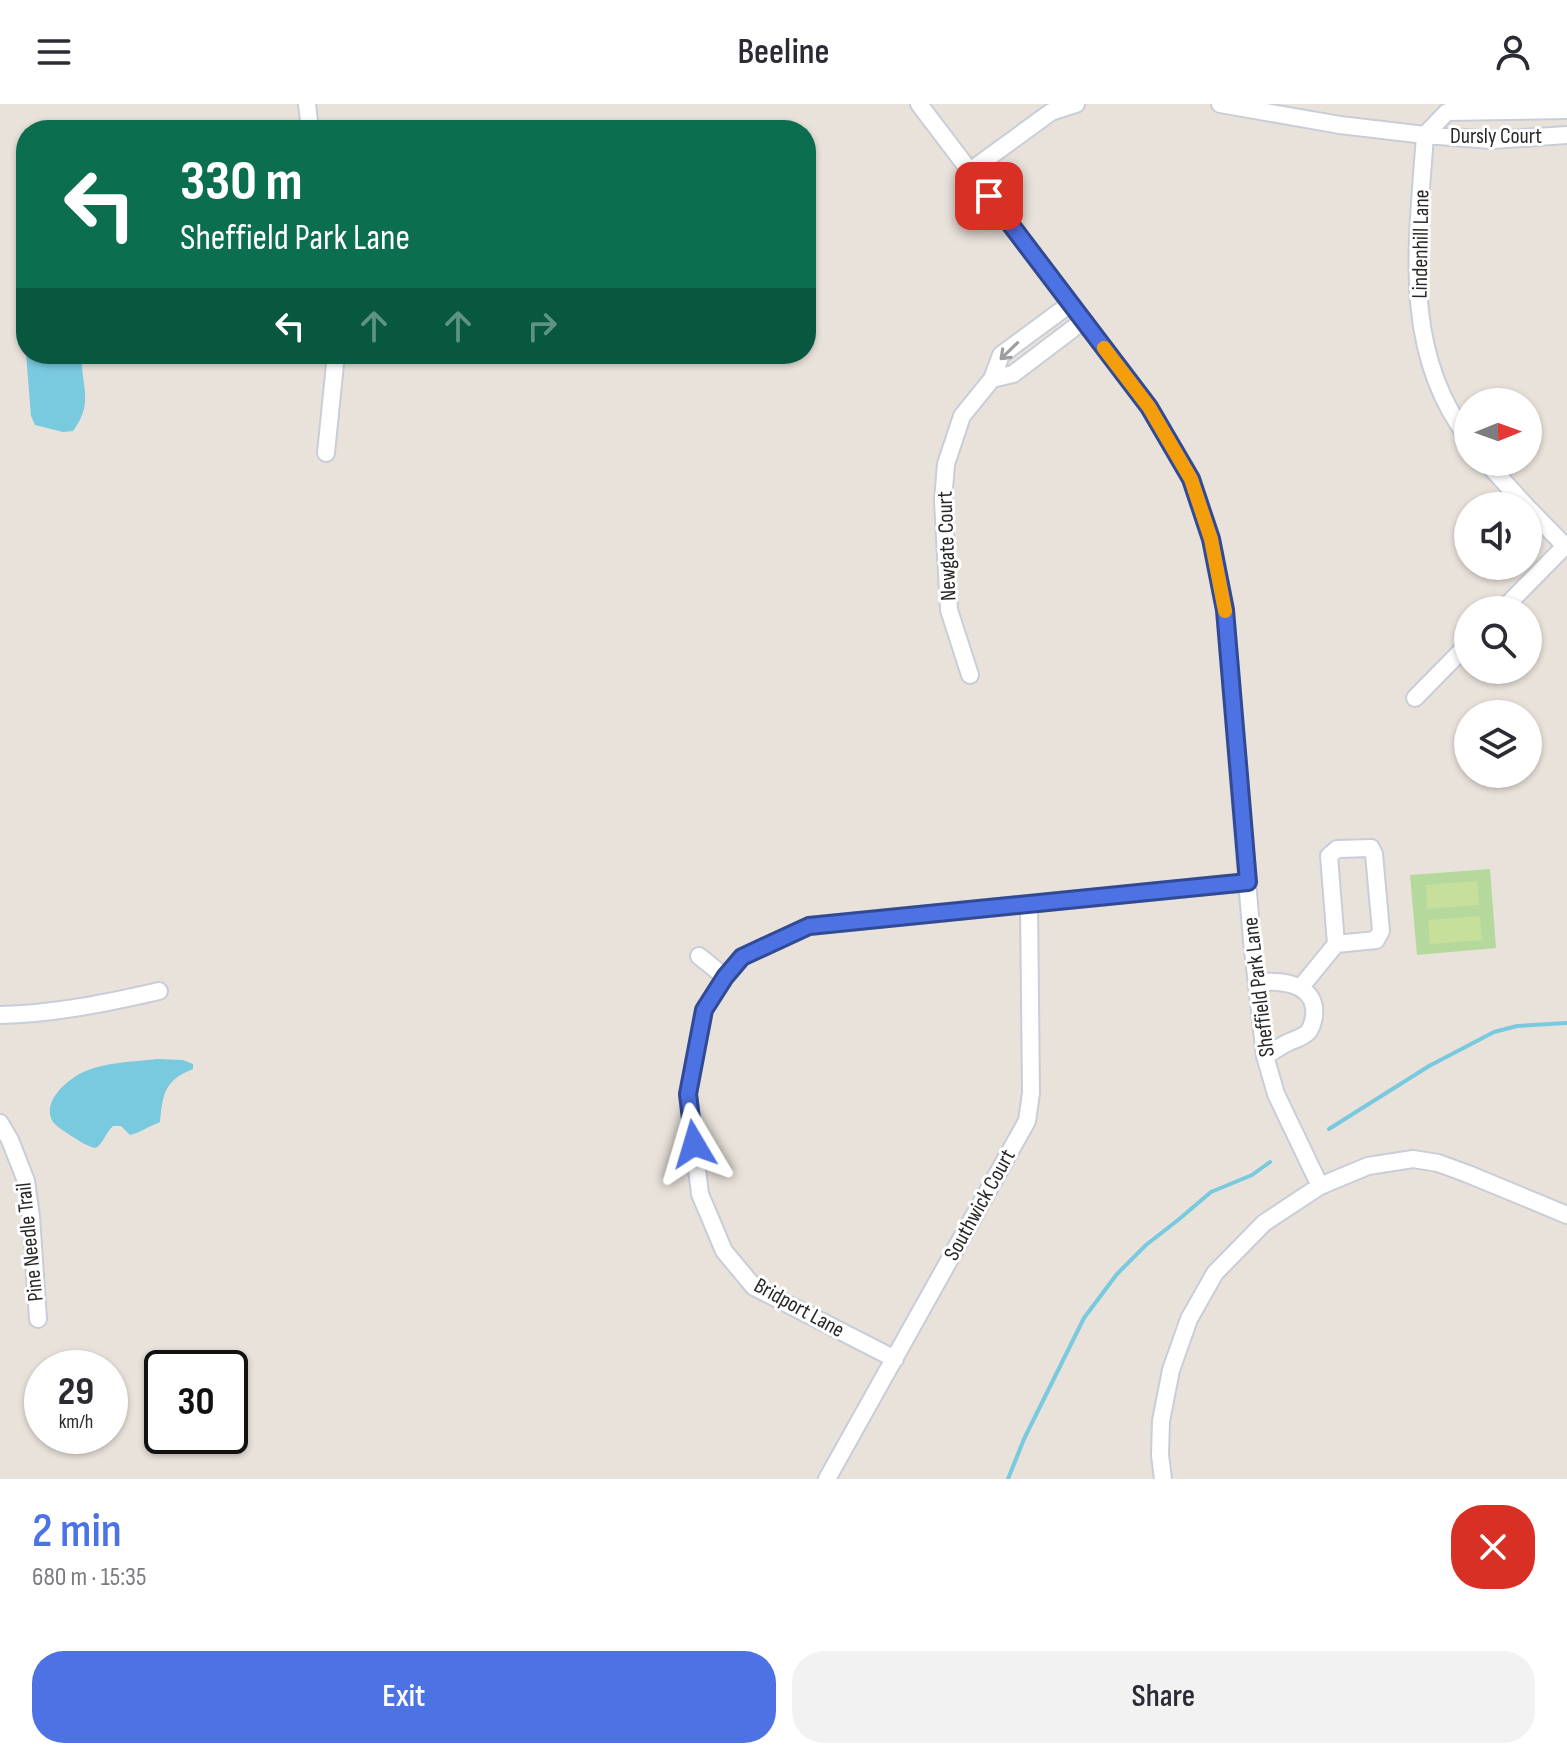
<!DOCTYPE html>
<meta charset="utf-8">
<style>
body{margin:0;font-family:"Sofia Sans Condensed",sans-serif;background:#f2f2f3;color:#2b2b33;height:100vh;display:flex;flex-direction:column;font-size:30px;white-space:nowrap}
*{box-sizing:border-box;margin:0}
p{font-size:26px;color:#7c7c81}
.icon{flex:none;width:44px;height:44px;fill:none;stroke:currentColor;stroke-width:2;stroke-linecap:round;stroke-linejoin:round}
.map{position:relative;height:1375px;overflow:hidden}
.side{display:flex;flex-direction:column;background:#fff;flex:1}
.side>*{flex:none}
.top-card{position:absolute;left:16px;top:16px;width:800px;height:244px;border-radius:32px;box-shadow:0 2px 6px #0004;background:#0b6e4f;color:#fff;overflow:hidden}
.needle{width:52px;rotate:89deg}
.controls{position:absolute;left:1454px;top:284px;display:grid;gap:16px}
.controls a{display:grid;place-items:center;width:88px;height:88px;border-radius:50%;background:#fff;box-shadow:0 2px 6px #0004;font-size:40px}
.speed{position:absolute;left:24px;top:1246px;display:flex;gap:16px;font-size:40px;font-weight:700;text-align:center}
.speed>*{display:grid;place-content:center;width:104px;height:104px;border-radius:50%;background:#fff;box-shadow:0 2px 6px #0004;line-height:1}
.speed small{font-size:20px;font-weight:400}
.speed .limit{border:4px solid #111;border-radius:12px;background:#fff;color:#111}
.pin{position:absolute;display:grid;place-items:center;width:68px;height:68px;color:#fff;margin:-34px;border-radius:16px;box-shadow:0 4px 12px #0006}
.me{position:absolute;width:88px;margin:-44px;rotate:353deg;stroke-linejoin:round;filter:drop-shadow(0 0 6px #0008)}
.turn{display:flex;align-items:center;gap:28px;height:168px;padding:0 32px;font-size:36px}
.turn .icon{width:104px;height:104px;stroke-width:2.5}
.turn b{display:block;font-size:56px;line-height:68px}
.lanes{display:flex;align-items:center;height:76px;padding:0 32px;background:#0003;justify-content:center;gap:40px;direction:ltr}
.lanes .off{opacity:.35}
.round{display:grid;place-items:center;flex:none;width:84px;height:84px;border-radius:32px;background:#f2f2f3}
.head{display:flex;align-items:center;justify-content:space-between;height:136px;padding:0 32px}
h1{font-size:48px;font-weight:600;line-height:60px;color:#4d72e4}
.button{display:flex;gap:16px;margin-top:auto;padding:16px 32px}
.button a{flex:1;height:92px;border-radius:32px;background:#4d72e4;color:#fff;font-size:32px;font-weight:600;line-height:92px;text-align:center}
.button a+a{background:#f2f2f3;color:#2b2b33}
header{display:flex;justify-content:space-between;align-items:center;height:104px;padding:0 32px;background:#fff;font-size:36px;font-weight:600}
.map>svg:first-child{display:block}
.green{fill:#b5d99d}
.pitch{fill:#c6df9a}
.water{fill:#79cadf}
.lines{fill:none;stroke-linecap:round;stroke-linejoin:round}
.stream{stroke:#79cadf;stroke-width:4}
.minor-casing{stroke:#c9cdd8;stroke-width:20}
.minor{stroke:#fff;stroke-width:16}
.oneway{stroke:#9e9e9e}
.route-casing{stroke:#324a94;stroke-width:20}
.route{stroke:#4d72e4;stroke-width:14}
.slow{stroke:#f59e0b;stroke-width:14}
.labels{text-anchor:middle;dominant-baseline:central;stroke-width:6;stroke-linejoin:round;paint-order:stroke}
.street-label{font-size:22px;fill:#282828;stroke:#fff}
</style>
<header><svg class="icon" aria-label="menu" viewBox="0 0 24 24"><path d="M4 6h16M4 12h16M4 18h16"/></svg>Beeline<svg class="icon" aria-label="person" viewBox="0 0 24 24"><circle cx="12" cy="8" r="4"/><path d="M4 21q1-7 8-7t8 7"/></svg></header>
<div class="map">
<svg width="1567" height="1375" viewBox="0 0 1567 1375">
<rect width="100%" height="100%" fill="#e9e2db"/>
<path class="green" d="M1490 765 1496 844 1417 851 1410 771Z"/>
<path class="pitch" d="M1477 777 1479 801 1427 805 1426 781Z
M1480 812 1482 836 1430 840 1428 816Z"/>
<path class="water" d="M26 250H82C80 282 95 297 73 327L63 328 35 321 31 312Z
M157 955 183 956 193 960V965C164 977 163 989 160 1018 149 1022 140 1029 130 1031L121 1022H113C105 1030 104 1038 96 1044 87 1042 81 1038 73 1033 67 1029 58 1024 53 1018 42 1000 62 981 76 972 99 958 131 958 157 955Z"/>
<g class="lines">
<path class="stream" d="M1329 1025 1429 962 1494 928 1517 922 1567 919
M1008 1375 1024 1335 1084 1214 1117 1170 1146 1141 1178 1116 1211 1088 1252 1071 1270 1058"/>
<g class="minor-casing">
<path id="minor" d="M307 0 310 26
M919 0 1149 303 1191 375 1211 435 1225 506 1252 837 1265 952 1276 990 1320 1082
M1220 0 1340 21 1425 31 1492 36 1567 31
M1425 31C1418 135 1400 245 1468 334
M1425 31 1447 8 1567 6
M970 67 1051 8 1076 0
M1070 200 1001 251 992 275 1013 270 1083 217
M326 349 336 250
M1486 358 1526 402
M1528 404 1567 444
M1502 506 1565 442
M970 571 949 506 943 397 946 360 962 312 992 275
M1415 594 1468 540
M699 852 725 873
M1257 878C1278 877 1309 877 1314 903 1315 911 1313 921 1309 927 1303 934 1295 935 1287 939 1279 943 1272 948 1265 952
M1301 883 1336 840 1329 752 1337 745 1371 744 1374 750 1381 827 1376 836 1336 840
M0 911C53 910 107 899 159 887
M0 1019 10 1036 26 1077 31 1113 38 1215
M895 1255 754 1183 724 1147 700 1090 688 990 704 906 725 873 742 853 809 822 1248 778
M827 1375 1027 1017 1031 989 1029 800
M1163 1375 1160 1351 1161 1317 1171 1266 1189 1215 1215 1169 1264 1119 1320 1082 1368 1062 1413 1055 1438 1059 1468 1070 1567 1111"/>
</g>
<use href="#minor" class="minor"/>
</g>
<defs><path id="oneway-shaft" d="M-6 0H5M1.5-3L5.5 0L1.5 3" fill="none" stroke-width="1.6" stroke-linecap="round" stroke-linejoin="round" transform="scale(2)"/></defs>
<use class="oneway" href="#oneway-shaft" transform="translate(1009 247) rotate(136)"/>
<g class="lines">
<g class="route-casing">
<path id="route" d="M694 1040 688 990 704 906 725 873 742 853 809 822 1248 778 1225 506 1211 435 1191 375 1149 303 989 92"/>
</g>
<use href="#route" class="route"/>
<path class="slow" d="M1104 244 1149 303 1191 375 1211 435 1225 507"/>
</g>
<g class="labels">
<g class="street-label">
<text x="1496" y="32">Dursly Court</text>
<text transform="translate(1421 140) rotate(-89)">Lindenhill Lane</text>
<text transform="translate(947 442) rotate(-92)">Newgate Court</text>
<text transform="translate(1259 883) rotate(-97)">Sheffield Park Lane</text>
<text transform="translate(980 1101) rotate(-61)">Southwick Court</text>
<text transform="translate(30 1138) rotate(-96)">Pine Needle Trail</text>
<text transform="translate(799 1204) rotate(29)">Bridport Lane</text>
</g>
</g>
</svg>
<div class="controls">
<a><svg class="needle" viewBox="-14 -14 28 28"><path d="M0-13l5 13h-10z" fill="#e53935"/><path d="M0 13l5-13h-10z" fill="#7c7c81"/></svg></a>
<a><svg class="icon" aria-label="sound" viewBox="0 0 24 24"><path d="M4 9h4l5-4v14l-5-4H4zM17 9q2 3 0 6"/></svg></a>
<a><svg class="icon" aria-label="search" viewBox="0 0 24 24"><circle cx="10" cy="10" r="6"/><path d="M15 15l6 6"/></svg></a>
<a><svg class="icon" aria-label="layers" viewBox="0 0 24 24"><path d="M12 4l9 5-9 5-9-5zM3 14l9 5 9-5"/></svg></a>
</div>
<div class="speed"><div>29<small>km/h</small></div><div class="limit">30</div></div>
<div class="pin" style="left:989px;top:92px;background:#d93025"><svg class="icon" aria-label="arrive" viewBox="0 0 24 24"><path d="M6 21V4h12l-3 4 3 4H6"/></svg></div>
<svg class="me" style="left:694px;top:1040px" viewBox="-20 -20 40 40"><path d="M0-17L14 15 0 8-14 15z" fill="#4d72e4" stroke="#fff" stroke-width="4"/></svg>
<div class="top-card">
<div class="turn"><svg class="icon" aria-label="left" viewBox="0 0 24 24"><path d="M17 20v-9H6M10 6l-5 5 5 5"/></svg><div><b>330 m</b>Sheffield Park Lane</div></div>
<div class="lanes"><svg class="icon" aria-label="left" viewBox="0 0 24 24"><path d="M17 20v-9H6M10 6l-5 5 5 5"/></svg><svg class="icon off" aria-label="ahead" viewBox="0 0 24 24"><path d="M12 20V5M6 11l6-6 6 6"/></svg><svg class="icon off" aria-label="ahead" viewBox="0 0 24 24"><path d="M12 20V5M6 11l6-6 6 6"/></svg><svg class="icon off" aria-label="right" viewBox="0 0 24 24"><path d="M7 20v-9h11M14 6l5 5-5 5"/></svg></div>
</div>
</div>
<section class="side">
<div class="head"><div><h1>2 min</h1><p>680 m · 15:35</p></div><a class="round" style="background:#d93025;color:#fff"><svg class="icon" aria-label="close" viewBox="0 0 24 24"><path d="M6 6l12 12M18 6L6 18"/></svg></a></div>
<div class="button"><a>Exit</a><a>Share</a></div>
</section>
